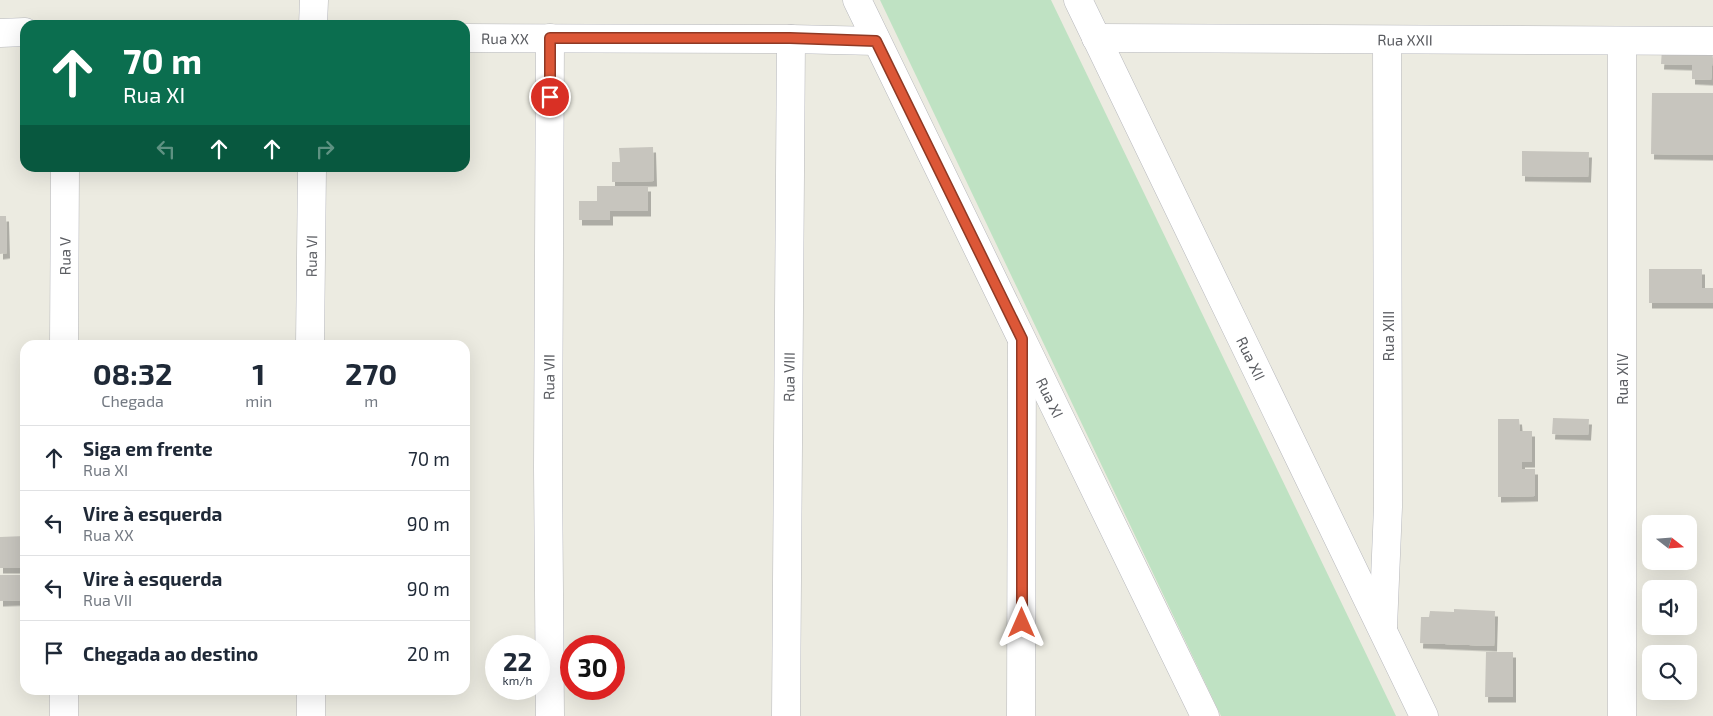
<!DOCTYPE html>
<html lang="pt">
<meta charset="utf-8">
<style>
body{margin:0;font-family:"Exo 2",sans-serif;background:#f6f6f7;color:#1f2937;height:100vh;display:flex;flex-direction:column;font-size:19px;white-space:nowrap}
*{box-sizing:border-box;margin:0}
p{font-size:16px;color:#747a83}
.icon{flex:none;width:28px;height:28px;fill:none;stroke:currentColor;stroke-width:2;stroke-linecap:round;stroke-linejoin:round}
.map{position:relative;flex:1;overflow:hidden}
.drawer{position:absolute;left:20px;top:340px;width:450px;height:355px;display:flex;flex-direction:column;background:#fff;border-radius:15px;box-shadow:0 5px 20px #0002}
.drawer>*{flex:none}
.banner{position:absolute;left:20px;top:20px;width:450px;height:152px;border-radius:15px;box-shadow:0 5px 20px #0002;background:#0b6e4f;color:#fff;overflow:hidden}
.needle{width:32px;rotate:107deg}
.tools{position:absolute;left:1642px;top:515px;display:grid;gap:10px}
.tools a{display:grid;place-items:center;width:55px;height:55px;border-radius:10px;background:#fff;box-shadow:0 5px 20px #0002;font-size:25px}
.speed{position:absolute;left:485px;top:635px;display:flex;gap:10px;font-size:25px;font-weight:700;text-align:center}
.speed>*{display:grid;place-content:center;width:65px;height:65px;border-radius:50%;background:#fff;box-shadow:0 5px 20px #0002;line-height:1}
.speed small{font-size:12px;font-weight:400}
.speed .limit{border:8px solid #d22;background:#fff;color:#111}
.pin{position:absolute;display:grid;place-items:center;width:42px;height:42px;color:#fff;margin:-21px;border:2px solid #fff;border-radius:50%;box-shadow:0 1px 5px #0007}
.me{position:absolute;width:55px;margin:-28px;rotate:0deg;stroke-linejoin:round;filter:drop-shadow(0 0 4px #0008)}
.turn{display:flex;align-items:center;gap:18px;height:105px;padding:0 20px;font-size:22px}
.turn .icon{width:65px;height:65px;stroke-width:2.5}
.turn b{display:block;font-size:35px;line-height:42px}
.lanes{display:flex;align-items:center;height:48px;padding:0 20px;background:#0003;justify-content:center;gap:25px;direction:ltr}
.lanes .off{opacity:.35}
.eta{display:flex;justify-content:space-evenly;align-items:center;height:85px;text-align:center}
.eta b{font-size:30px;font-weight:700;line-height:35px}
ul{padding:0;list-style:none}
li{display:flex;align-items:center;gap:15px;height:65px;padding:0 20px;border-top:1px solid #e0e1e3}
li div{flex:1}
li b{display:block;font-size:19px}
li em{font-style:normal}
.map>svg:first-child{display:block}
.green{fill:#bfe2c3}
.building{fill:#c7c5be;filter:url(#shadow)}
.lines{fill:none;stroke-linecap:round;stroke-linejoin:round}
.minor-casing{stroke:#b7b8bd;stroke-width:29}
.minor{stroke:#fff;stroke-width:28}
.route-casing{stroke:#8f3924;stroke-width:12}
.route{stroke:#dc5737;stroke-width:9}
.labels{text-anchor:middle;dominant-baseline:central;stroke-width:4;stroke-linejoin:round;paint-order:stroke}
.street-label{font-size:15px;fill:#5a5c61;stroke:#fff}
</style>
<div class="map">
<svg width="1713" height="716" viewBox="0 0 1713 716">
<defs>
<filter id="shadow"><feDropShadow dx="3" dy="5.5" stdDeviation="0" flood-color="#0004"/></filter>
</defs>
<rect width="100%" height="100%" fill="#ecebe1"/>
<path class="green" d="M880 0H1051L1396 716H1221Z"/>
<path class="building" d="M1662 49 1713 52 1711 80 1692 79V65L1661 64Z
M1652 93H1713V155L1651 154Z
M653 147 654 181 612 182V162H620L619 148Z
M1522 151 1589 152 1588 177 1522 176Z
M597 186H648V211H610V220H579V201H597Z
M0 216H6L7 253 0 254Z
M1649 269H1702V288H1713V303H1649Z
M1553 418 1589 419 1588 435 1552 434Z
M1498 419H1519L1520 431H1532V462H1522V469H1535V496L1498 497Z
M25 536V568H0V537Z
M0 575H25V600L0 601Z
M1454 609 1495 611 1494 646 1420 643 1421 617H1429L1430 611 1454 612Z
M1486 652H1513V697H1485Z"/>
<g class="lines">
<g class="minor-casing">
<g id="minor">
<path id="s1" d="M857 0 1205 716"/>
<path id="s2" d="M1078 0 1424 716"/>
<path d="M313 25 314 0"/>
<path d="M0 33 25 32"/>
<path id="s3" d="M465 38 791 39 876 41"/>
<path id="s4" d="M1096 38 1713 41"/>
<path id="s5" d="M64 345 65 168"/>
<path id="s6" d="M310 345 312 168"/>
<path d="M1383 627 1388 507 1387 41"/>
<path d="M64 690V716"/>
<path d="M311 690V716"/>
<path id="s7" d="M550 716 548 468 550 38"/>
<path id="s8" d="M786 716 791 39"/>
<path d="M1021 716 1022 345"/>
<path d="M1622 716V42"/>
</g>
</g>
<use href="#minor" class="minor"/>
</g>
<g class="lines">
<g class="route-casing">
<path id="route" d="M550 97V38H790L876 41 1022 339V623"/>
</g>
<use href="#route" class="route"/>
</g>
<g class="labels">
<g class="street-label">
<text stroke="none"><textPath href="#s3" startOffset="40">Rua XX</textPath></text>
<text stroke="none"><textPath href="#s4" startOffset="309">Rua XXII</textPath></text>
<text stroke="none"><textPath href="#s5" startOffset="89">Rua V</textPath></text>
<text stroke="none"><textPath href="#s6" startOffset="89">Rua VI</textPath></text>
<text transform="translate(1388 336) rotate(-90)">Rua XIII</text>
<text stroke="none"><textPath href="#s2" startOffset="398">Rua XII</textPath></text>
<text stroke="none"><textPath href="#s7" startOffset="339">Rua VII</textPath></text>
<text stroke="none"><textPath href="#s8" startOffset="339">Rua VIII</textPath></text>
<text transform="translate(1622 379) rotate(-90)">Rua XIV</text>
<text stroke="none"><textPath href="#s1" startOffset="442">Rua XI</textPath></text>
</g>
</g>
</svg>
<div class="tools">
<a><svg class="needle" viewBox="-14 -14 28 28"><path d="M0-13l5 13h-10z" fill="#e53935"/><path d="M0 13l5-13h-10z" fill="#747a83"/></svg></a>
<a><svg class="icon" aria-label="sound" viewBox="0 0 24 24"><path d="M4 9h4l5-4v14l-5-4H4zM17 9q2 3 0 6"/></svg></a>
<a><svg class="icon" aria-label="search" viewBox="0 0 24 24"><circle cx="10" cy="10" r="6"/><path d="M15 15l6 6"/></svg></a>
</div>
<div class="speed"><div>22<small>km/h</small></div><div class="limit">30</div></div>
<div class="pin" style="left:550px;top:97px;background:#d93025"><svg class="icon" aria-label="arrive" viewBox="0 0 24 24"><path d="M6 21V4h12l-3 4 3 4H6"/></svg></div>
<svg class="me" style="left:1022px;top:623px" viewBox="-20 -20 40 40"><path d="M0-17L14 15 0 8-14 15z" fill="#dc5737" stroke="#fff" stroke-width="4"/></svg>
<div class="banner">
<div class="turn"><svg class="icon" aria-label="ahead" viewBox="0 0 24 24"><path d="M12 20V5M6 11l6-6 6 6"/></svg><div><b>70 m</b>Rua XI</div></div>
<div class="lanes"><svg class="icon off" aria-label="left" viewBox="0 0 24 24"><path d="M17 20v-9H6M10 6l-5 5 5 5"/></svg><svg class="icon" aria-label="ahead" viewBox="0 0 24 24"><path d="M12 20V5M6 11l6-6 6 6"/></svg><svg class="icon" aria-label="ahead" viewBox="0 0 24 24"><path d="M12 20V5M6 11l6-6 6 6"/></svg><svg class="icon off" aria-label="right" viewBox="0 0 24 24"><path d="M7 20v-9h11M14 6l5 5-5 5"/></svg></div>
</div>
<section class="drawer">
<div class="eta">
<div><b>08:32</b><p>Chegada</p></div>
<div><b>1</b><p>min</p></div>
<div><b>270</b><p>m</p></div>
</div>
<ul>
<li><svg class="icon" aria-label="ahead" viewBox="0 0 24 24"><path d="M12 20V5M6 11l6-6 6 6"/></svg><div><b>Siga em frente</b><p>Rua XI</p></div><em>70 m</em></li>
<li><svg class="icon" aria-label="left" viewBox="0 0 24 24"><path d="M17 20v-9H6M10 6l-5 5 5 5"/></svg><div><b>Vire à esquerda</b><p>Rua XX</p></div><em>90 m</em></li>
<li><svg class="icon" aria-label="left" viewBox="0 0 24 24"><path d="M17 20v-9H6M10 6l-5 5 5 5"/></svg><div><b>Vire à esquerda</b><p>Rua VII</p></div><em>90 m</em></li>
<li><svg class="icon" aria-label="arrive" viewBox="0 0 24 24"><path d="M6 21V4h12l-3 4 3 4H6"/></svg><div><b>Chegada ao destino</b></div><em>20 m</em></li>
</ul>
</section>
</div>
